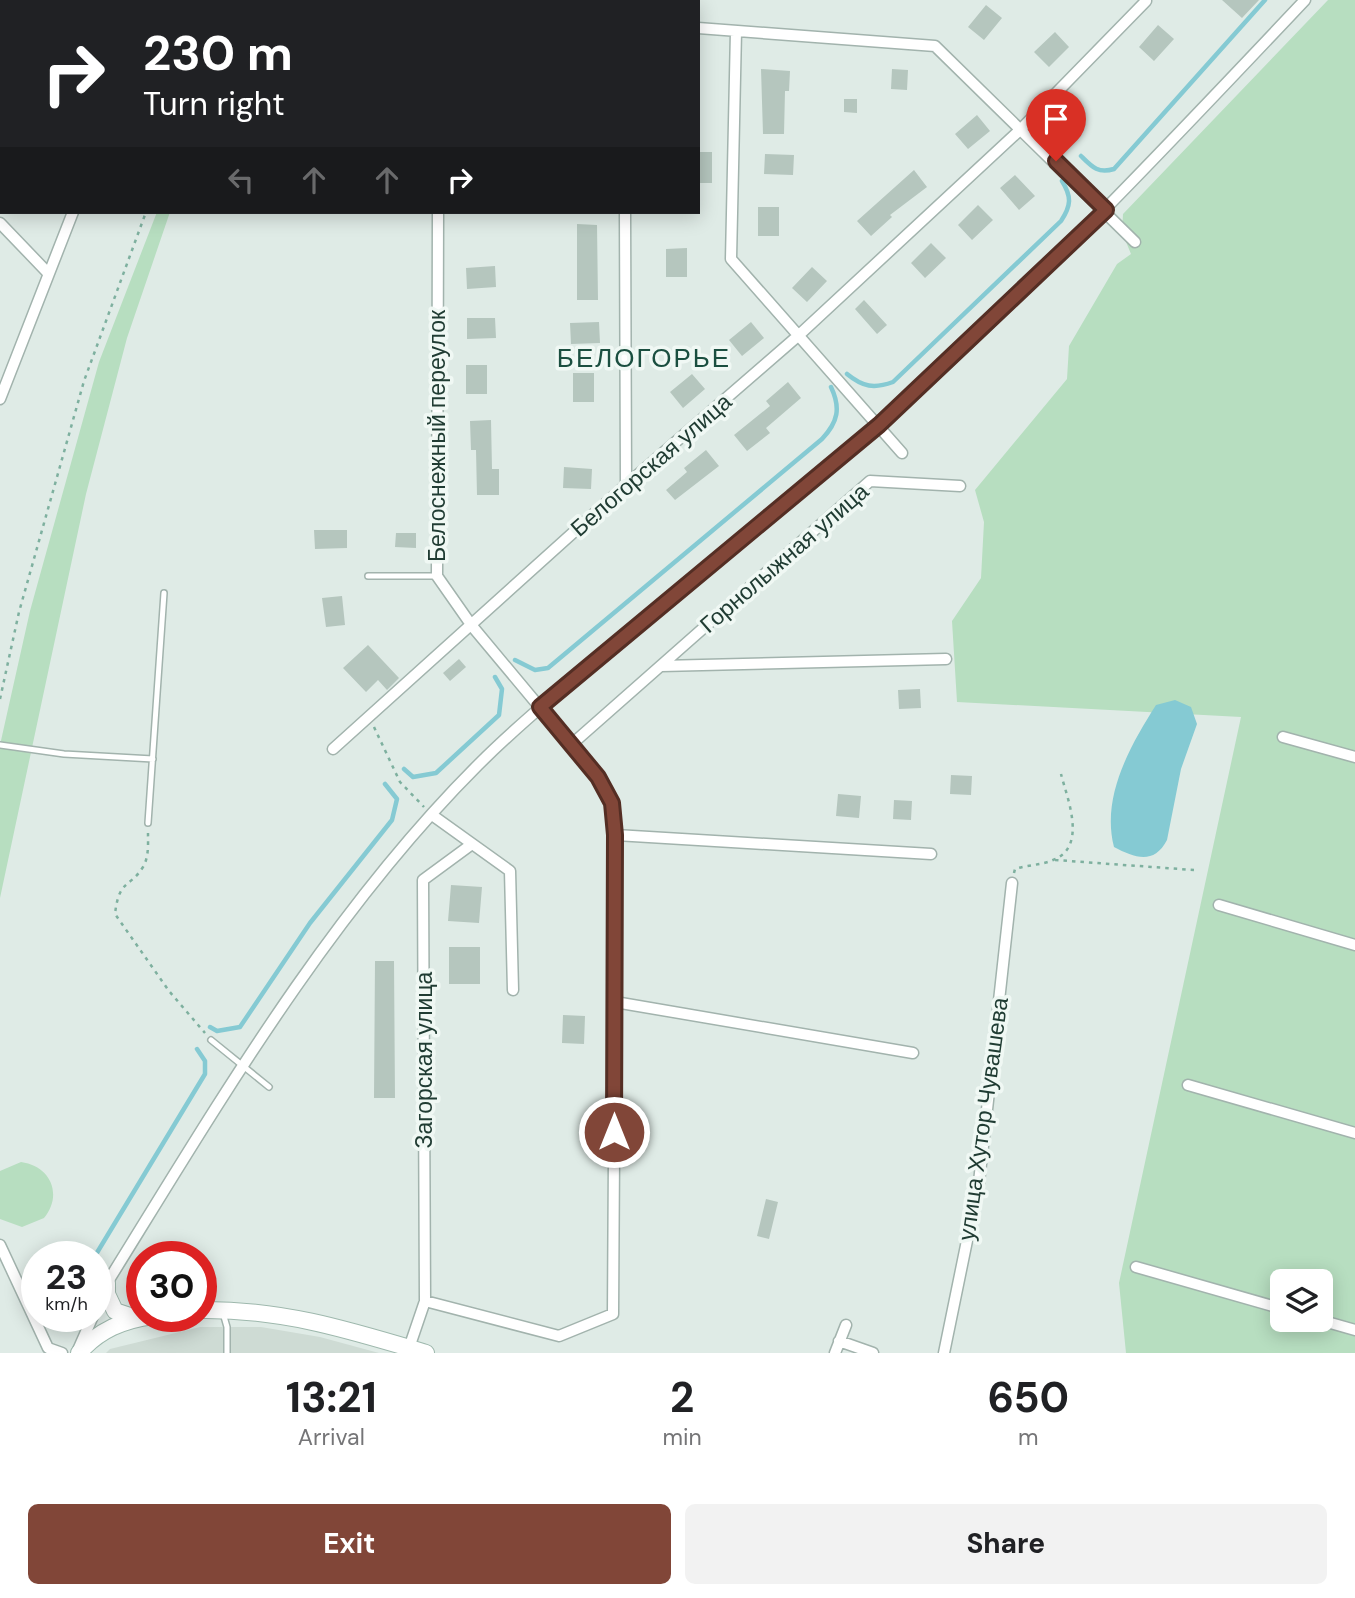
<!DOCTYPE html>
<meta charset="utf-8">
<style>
body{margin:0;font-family:"DM Sans",sans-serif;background:#f2f2f2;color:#202124;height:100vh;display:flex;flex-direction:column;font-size:26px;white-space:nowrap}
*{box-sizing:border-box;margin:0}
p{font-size:23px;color:#757577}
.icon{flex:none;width:38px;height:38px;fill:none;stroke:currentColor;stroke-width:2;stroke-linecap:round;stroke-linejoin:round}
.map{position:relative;height:1353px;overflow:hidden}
.drawer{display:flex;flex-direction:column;background:#fff;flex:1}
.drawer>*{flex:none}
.banner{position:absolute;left:0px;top:0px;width:700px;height:214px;box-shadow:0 4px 18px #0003;background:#202124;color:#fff;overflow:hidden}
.controls{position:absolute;left:1270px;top:1269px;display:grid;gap:14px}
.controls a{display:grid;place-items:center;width:63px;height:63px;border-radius:10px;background:#fff;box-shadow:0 4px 18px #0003;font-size:35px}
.speed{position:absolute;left:21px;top:1241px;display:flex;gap:14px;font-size:35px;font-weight:700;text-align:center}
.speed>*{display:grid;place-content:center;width:91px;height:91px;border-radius:50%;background:#fff;box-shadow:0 4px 18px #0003;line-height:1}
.speed small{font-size:18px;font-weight:400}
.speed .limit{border:10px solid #d22;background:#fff;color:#111}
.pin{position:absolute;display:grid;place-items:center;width:60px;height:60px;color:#fff;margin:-72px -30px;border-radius:50% 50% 50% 0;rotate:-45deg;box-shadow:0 0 7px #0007}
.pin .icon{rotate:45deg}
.me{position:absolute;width:77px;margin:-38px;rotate:0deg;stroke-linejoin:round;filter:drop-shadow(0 0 5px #0008)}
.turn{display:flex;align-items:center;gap:24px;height:147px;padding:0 28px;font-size:32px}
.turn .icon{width:91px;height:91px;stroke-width:2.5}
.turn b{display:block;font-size:49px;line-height:60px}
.lanes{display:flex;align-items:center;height:66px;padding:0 28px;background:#0003;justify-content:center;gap:35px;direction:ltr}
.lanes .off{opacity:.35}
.eta{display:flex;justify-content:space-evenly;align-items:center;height:119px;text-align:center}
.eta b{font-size:42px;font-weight:700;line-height:49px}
.button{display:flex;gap:14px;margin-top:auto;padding:14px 28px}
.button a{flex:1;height:80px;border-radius:10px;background:#814638;color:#fff;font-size:28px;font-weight:700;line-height:80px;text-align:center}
.button a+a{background:#f2f2f2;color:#202124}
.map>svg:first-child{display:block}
.built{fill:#cedbd4}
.green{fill:#b7dec0;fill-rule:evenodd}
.water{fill:#85cad3}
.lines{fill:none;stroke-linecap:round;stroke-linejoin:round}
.stream{stroke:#85cad3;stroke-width:4.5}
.building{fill:#b5c6be}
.lane-casing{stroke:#a2b3ad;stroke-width:8}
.street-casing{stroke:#a2b3ad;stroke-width:13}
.secondary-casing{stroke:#9eb8ad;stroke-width:18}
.path{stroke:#7eb09f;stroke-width:2.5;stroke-dasharray:3.5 5;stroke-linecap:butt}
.lane{stroke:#fff;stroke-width:5}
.street{stroke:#fff;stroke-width:10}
.secondary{stroke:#fff;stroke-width:16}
.route-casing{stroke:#542e24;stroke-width:18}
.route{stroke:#814638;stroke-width:12}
.labels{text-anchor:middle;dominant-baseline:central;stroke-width:7;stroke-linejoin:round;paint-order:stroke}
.street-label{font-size:23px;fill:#203c33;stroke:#f0f8f4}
.quarter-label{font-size:26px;letter-spacing:2px;fill:#1b4f40;stroke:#f0f8f4}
</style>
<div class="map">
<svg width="1355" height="1353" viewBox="0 0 1355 1353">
<rect width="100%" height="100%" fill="#dfebe6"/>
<path class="built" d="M200 1327H261L320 1337 379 1353H106L110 1349Z"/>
<path class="green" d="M1328 0H1355V1353H1126L1119 1283 1241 717 957 702 952 621 981 578 984 522 975 490 1067 379 1069 346 1117 264 1131 254 1122 232 1123 214ZM1283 1281H1321V1320H1283Z
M157 212H170L127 338 86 494 0 898V745L30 611 99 362Z
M21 1162C51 1166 63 1195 44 1218L22 1227 0 1219V1171Z"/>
<path class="water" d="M1175 700 1191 707 1197 724 1181 769 1167 840C1154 865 1135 858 1114 847 1101 797 1130 746 1156 705Z"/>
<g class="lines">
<path class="stream" d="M1081 156C1092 167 1098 174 1114 169L1265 0
M847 374C863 387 874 389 893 382L1061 221C1071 206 1072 197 1062 181
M515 660 535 670 548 668 822 439C838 422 841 408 831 387
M404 769 413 777 436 773 499 715 502 689 495 677
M210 1027 217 1031 240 1027 310 923 392 820 397 799 385 784
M95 1256 205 1074V1061L197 1049"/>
</g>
<path class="building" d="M1222 0H1259L1242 18Z
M986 5 1002 18 984 40 968 27Z
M1158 25 1174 39 1154 61 1139 47Z
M1055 32 1069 47 1049 67 1034 52Z
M761 69 790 71 789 91H785L784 134H763Z
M892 69 908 70 907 90 891 89Z
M844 99H857V113L844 112Z
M977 115 990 131 968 149 955 134Z
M698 152H712V183H700Z
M765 154 794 155 793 175 764 174Z
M914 170 927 187 890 215 892 217 871 236 857 221Z
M1015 175 1035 196 1019 210 1000 188Z
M978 205 993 220 972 240 958 225Z
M758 207H779V236H758Z
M577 224 597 225 598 300H577Z
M931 243 946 258 925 278 911 263Z
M687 248V277H666V249Z
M495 266 496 287 467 289 466 268Z
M812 267 827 281 807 302 792 288Z
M864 300 887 325 877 334 855 309Z
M467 318H495L496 338 467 339Z
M599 322 600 343 571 344 570 323Z
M751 322 764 338 742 356 729 340Z
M466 365H487V394H466Z
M573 373H594V402H573Z
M692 374 705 389 683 408 670 392Z
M788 382 801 398 766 428 770 433 747 451 734 435 770 406 766 401Z
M491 420 492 469H499V495H477L476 450H471L470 421Z
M706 450 719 466 675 500 666 490 687 472 684 468Z
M564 467 592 469 591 489 563 488Z
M314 530H347V548L315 549Z
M396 533H416V548L395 547Z
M342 596 345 625 326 627 322 598Z
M368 645 399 678 387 690 378 680 366 692 343 668Z
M459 659 466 667 450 681 443 673Z
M920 689 921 708 899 709 898 690Z
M951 775 972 776 971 795 950 794Z
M838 794 861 796 859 818 836 816Z
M894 800 912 801 911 820 893 819Z
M451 885 482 887 479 923 448 921Z
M449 947H480V984H449Z
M375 961H394L395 1098H374Z
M563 1015 585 1016 584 1044 562 1043Z
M766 1199 778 1202 769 1239 757 1236Z"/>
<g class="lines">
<g class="lane-casing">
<path id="lane" d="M368 576H437
M0 745 64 754 153 759
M148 823 164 593
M211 1040 269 1087
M223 1313 227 1327V1353"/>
</g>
<g class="street-casing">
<path id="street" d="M64 0 65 2
M624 0V2
M165 2V0
M442 2V0
M698 28 935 46 1135 242
M736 31 731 259 902 453
M625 212 626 485
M0 223 47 272
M0 399 73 212
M661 666 946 659
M1283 737 1355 757
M572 744 870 481 960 486
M333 749 626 485 799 335 1022 128 1146 1
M432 815 510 871 513 990
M616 835 931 854
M1219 905 1355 945
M615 1002 913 1053
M1188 1085 1355 1133
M0 1245 48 1348 62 1353
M1136 1267 1283 1309
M425 1301 423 880 472 844
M96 1308 107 1283C218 1104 328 915 478 765 520 723 566 685 612 648 700 574 791 502 878 426 1029 293 1167 146 1305 0
M1320 1320 1355 1330
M839 1341 873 1353
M409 1348 425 1301 559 1336 613 1314 616 835 612 803 598 777 472 626 437 576 438 212
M78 1350 93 1316
M835 1353 846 1325
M944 1353 979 1182 1012 883"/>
</g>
<g class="secondary-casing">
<path id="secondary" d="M107 1283V1294L115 1311 136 1318
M201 1310C282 1309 349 1330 426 1353
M79 1353C99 1330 123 1320 153 1316"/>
</g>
<path class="path" d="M234 2 235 0
M294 2V0
M0 699 19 612 84 381 146 212
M374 727 400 782 424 807
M148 833C148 844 149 857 143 867 129 889 119 879 115 914L169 991 205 1033
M1055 860 1194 870
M1014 873 1015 869C1027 865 1042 865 1053 860 1088 847 1067 798 1061 774"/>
<use href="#lane" class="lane"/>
<use href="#street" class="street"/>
<use href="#secondary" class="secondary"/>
</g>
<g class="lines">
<g class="route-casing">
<path id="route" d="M614 1132 615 835 612 803 598 777 540 707 879 425 1106 210 1056 161"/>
</g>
<use href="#route" class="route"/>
</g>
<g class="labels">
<g class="street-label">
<text transform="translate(437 436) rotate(-90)">Белоснежный переулок</text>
<text transform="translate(651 465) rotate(-41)">Белогорская улица</text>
<text transform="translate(784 558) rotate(-41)">Горнолыжная улица</text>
<text transform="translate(424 1060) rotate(-90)">Загорская улица</text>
<text transform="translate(983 1119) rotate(-82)">улица Хутор Чувашева</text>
</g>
<g class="quarter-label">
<text x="644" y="358">БЕЛОГОРЬЕ</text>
</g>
</g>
</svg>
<div class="controls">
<a><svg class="icon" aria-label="layers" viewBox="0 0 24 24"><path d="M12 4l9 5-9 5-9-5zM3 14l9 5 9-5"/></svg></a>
</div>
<div class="speed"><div>23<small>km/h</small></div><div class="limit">30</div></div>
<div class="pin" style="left:1056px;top:161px;background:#d93025"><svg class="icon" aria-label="arrive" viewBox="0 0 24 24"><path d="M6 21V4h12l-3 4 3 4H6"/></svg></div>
<svg class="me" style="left:614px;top:1132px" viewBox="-20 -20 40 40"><circle r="17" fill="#814638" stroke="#fff" stroke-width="3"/><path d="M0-11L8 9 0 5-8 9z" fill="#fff"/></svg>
<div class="banner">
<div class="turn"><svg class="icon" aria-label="right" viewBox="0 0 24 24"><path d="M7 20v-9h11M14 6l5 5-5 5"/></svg><div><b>230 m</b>Turn right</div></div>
<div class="lanes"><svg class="icon off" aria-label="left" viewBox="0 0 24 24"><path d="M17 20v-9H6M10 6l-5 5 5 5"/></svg><svg class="icon off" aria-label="ahead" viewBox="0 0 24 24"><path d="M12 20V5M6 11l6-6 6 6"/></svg><svg class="icon off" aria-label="ahead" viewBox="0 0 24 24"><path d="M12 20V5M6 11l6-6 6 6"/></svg><svg class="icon" aria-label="right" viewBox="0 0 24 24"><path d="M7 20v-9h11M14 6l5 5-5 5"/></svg></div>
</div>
</div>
<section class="drawer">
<div class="eta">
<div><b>13:21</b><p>Arrival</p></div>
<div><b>2</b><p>min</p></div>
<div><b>650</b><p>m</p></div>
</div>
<div class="button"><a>Exit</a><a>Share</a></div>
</section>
